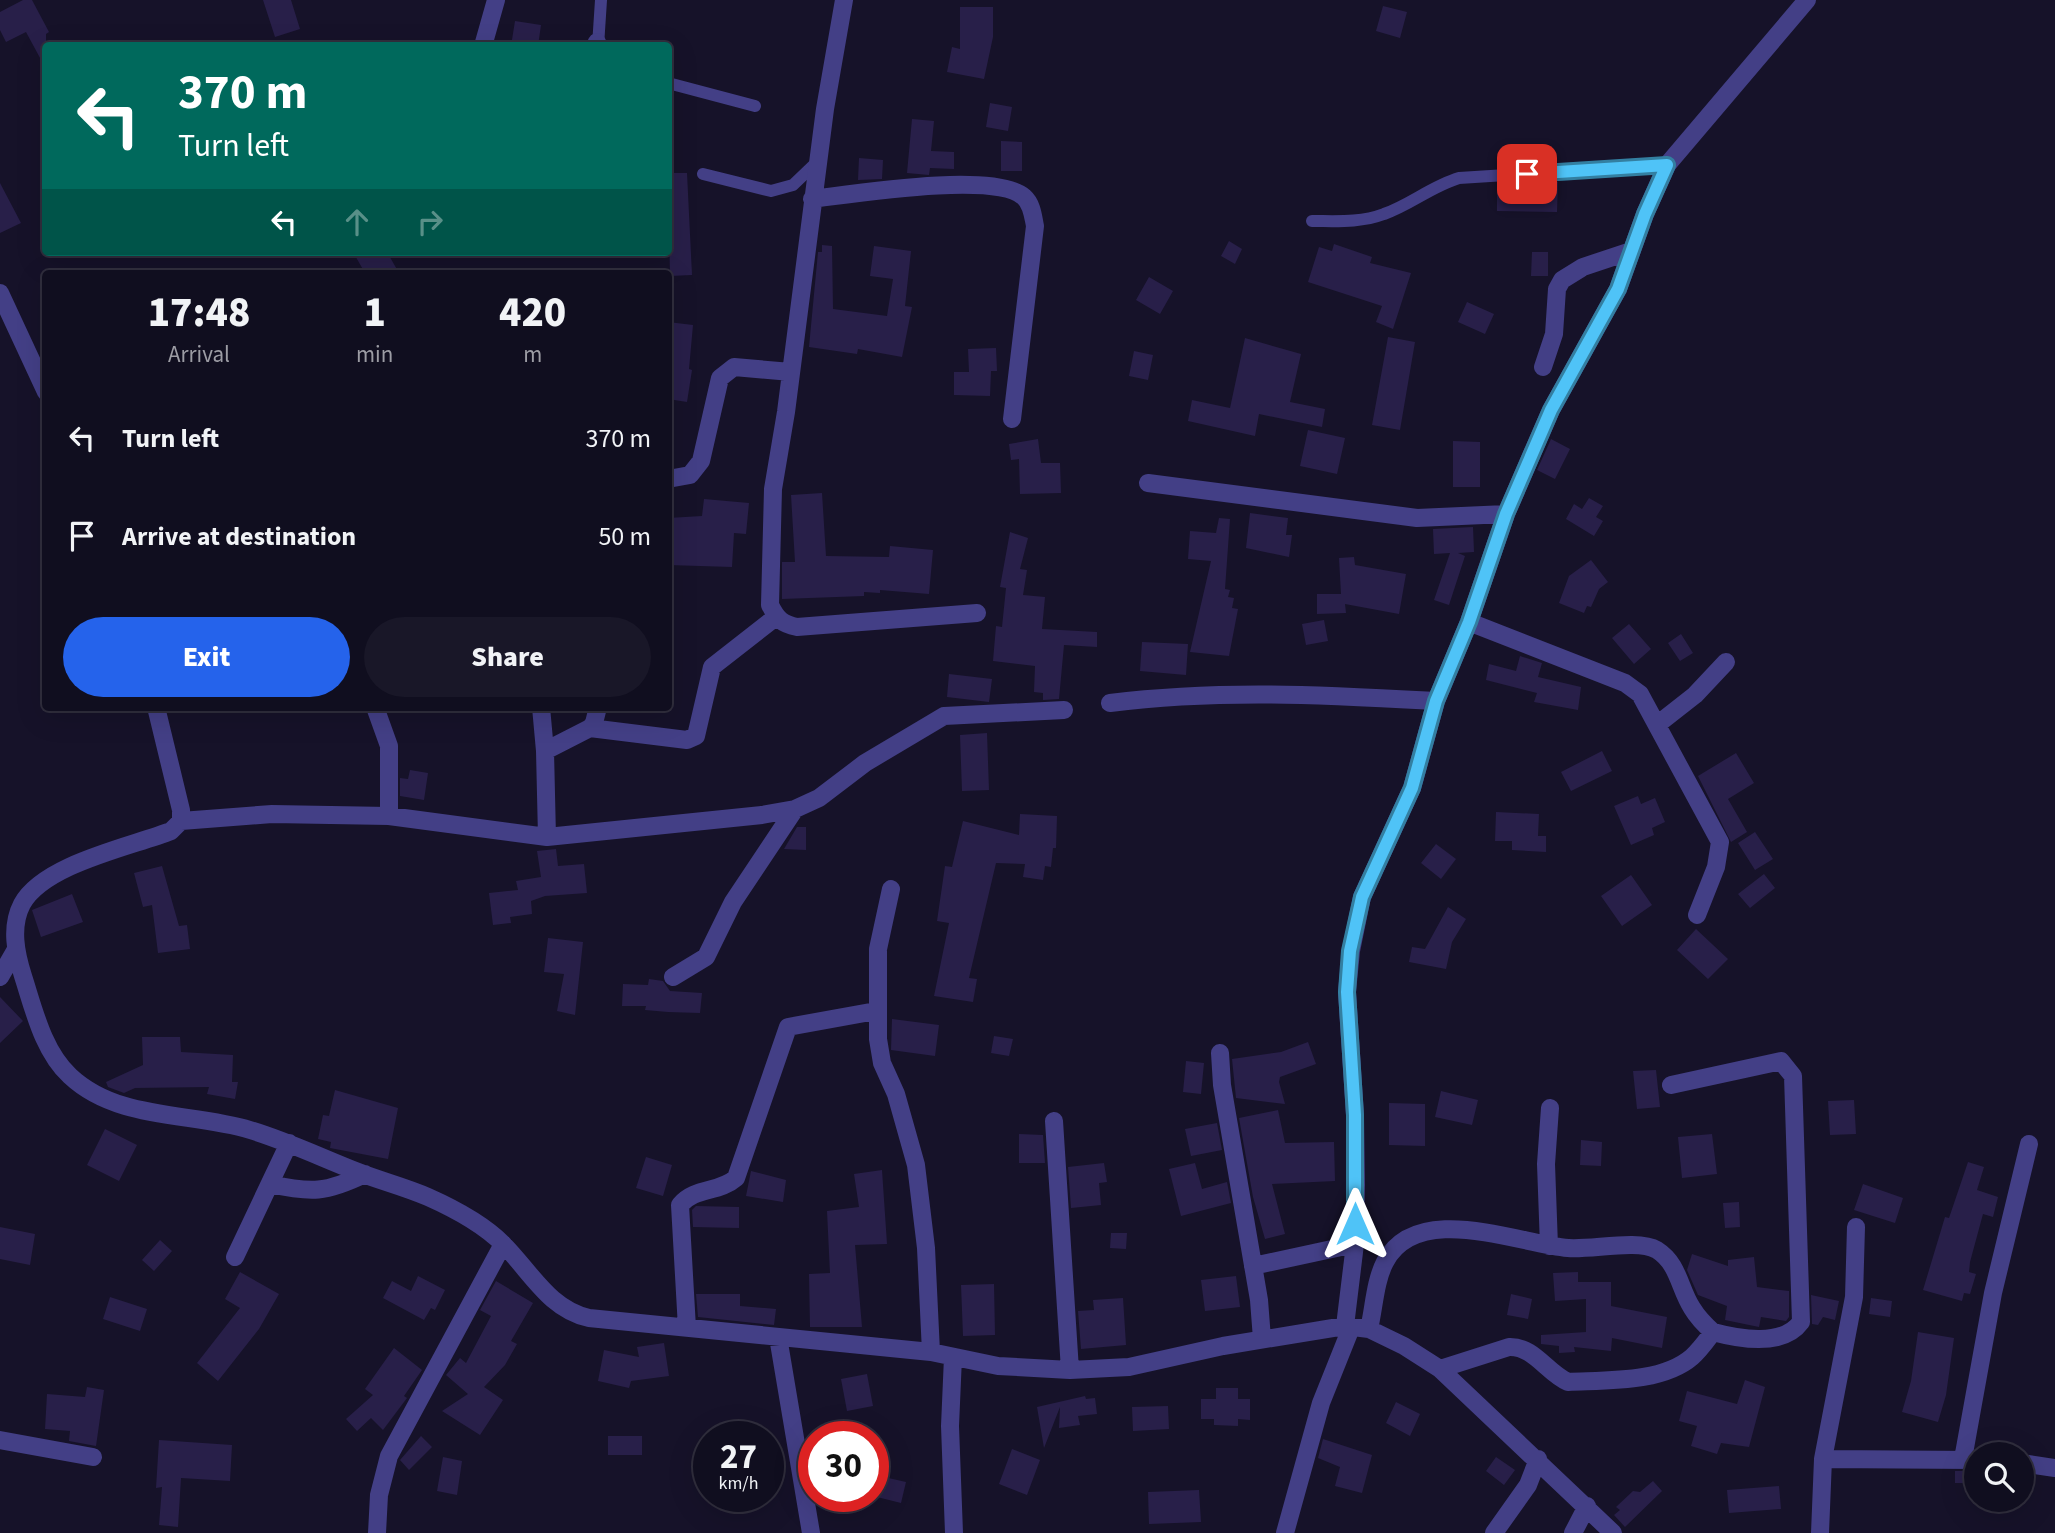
<!DOCTYPE html>
<style>
body{margin:0;font-family:"Source Sans 3",sans-serif;background:#191728;color:#f1f3f6;height:100vh;display:flex;flex-direction:column;font-size:26px;white-space:nowrap}
*{box-sizing:border-box;margin:0}
p{font-size:23px;color:#9c9ca4}
.icon{flex:none;width:38px;height:38px;fill:none;stroke:currentColor;stroke-width:2;stroke-linecap:round;stroke-linejoin:round}
.map{position:relative;flex:1;overflow:hidden}
.side{position:absolute;left:42px;top:270px;width:630px;height:441px;display:flex;flex-direction:column;background:#100e1f;border-radius:7px;box-shadow:0 7px 28px #0002,0 0 0 2px #302e3d}
.side>*{flex:none}
.top-card{position:absolute;left:42px;top:42px;width:630px;height:214px;border-radius:7px;box-shadow:0 7px 28px #0002,0 0 0 2px #302e3d;background:#00695c;color:#fff;overflow:hidden}
.controls{position:absolute;left:1964px;top:1442px;display:grid;gap:14px}
.controls a{display:grid;place-items:center;width:70px;height:70px;border-radius:50%;background:#100e1f;box-shadow:0 7px 28px #0002,0 0 0 2px #302e3d;font-size:35px}
.speed{position:absolute;left:693px;top:1421px;display:flex;gap:14px;font-size:35px;font-weight:700;text-align:center}
.speed>*{display:grid;place-content:center;width:91px;height:91px;border-radius:50%;background:#100e1f;box-shadow:0 7px 28px #0002,0 0 0 2px #302e3d;line-height:1}
.speed small{font-size:18px;font-weight:400}
.speed .limit{border:10px solid #d22;background:#fff;color:#111}
.pin{position:absolute;display:grid;place-items:center;width:60px;height:60px;color:#fff;margin:-30px;border-radius:14px;box-shadow:0 4px 10px #0006}
.me{position:absolute;width:77px;margin:-38px;rotate:0deg;stroke-linejoin:round;filter:drop-shadow(0 0 5px #0008)}
.turn{display:flex;align-items:center;gap:24px;height:147px;padding:0 21px;font-size:32px}
.turn .icon{width:91px;height:91px;stroke-width:2.5}
.turn b{display:block;font-size:49px;line-height:60px}
.lanes{display:flex;align-items:center;height:66px;padding:0 21px;background:#0003;justify-content:center;gap:35px;direction:ltr}
.lanes .off{opacity:.35}
.eta{display:flex;justify-content:space-evenly;align-items:center;height:119px;text-align:center}
.eta b{font-size:42px;font-weight:800;line-height:49px}
.primary-button{display:flex;gap:14px;margin-top:auto;padding:14px 21px}
.primary-button a{flex:1;height:80px;border-radius:42px;background:#2563eb;color:#fff;font-size:28px;font-weight:800;line-height:80px;text-align:center}
.primary-button a+a{background:#191728;color:#f1f3f6}
ul{padding:0;list-style:none}
li{display:flex;align-items:center;gap:21px;height:98px;padding:0 21px}
li div{flex:1}
li b{display:block;font-size:26px}
li em{font-style:normal}
.map>svg:first-child{display:block}
.building{fill:#281f49}
.lines{fill:none;stroke-linecap:round;stroke-linejoin:round}
.lane{stroke:#433f86;stroke-width:12}
.street{stroke:#433f86;stroke-width:18}
.route-casing{stroke:#337fa1;stroke-width:18}
.route{stroke:#4fc3f7;stroke-width:12}
</style>
<div class="map">
<svg width="2055" height="1533" viewBox="0 0 2055 1533">
<rect width="100%" height="100%" fill="#161229"/>
<path class="building" d="M23 0H32L49 32 46 34V69L26 32 6 42 0 30V12Z
M263 0H291L300 29 275 37Z
M1383 6 1407 12 1400 38 1376 31Z
M960 7H993V37L984 79 947 72 952 47 960 49Z
M515 21 541 25 538 46H511Z
M990 103 1012 107 1008 131 986 127Z
M912 119 934 121 931 151 954 152V169L930 168 929 175 907 173Z
M1001 141 1022 142V171H1001Z
M859 158 883 160 882 179 858 180Z
M668 173H687L692 275 670 276Z
M1547 181 1558 182 1557 212 1497 211V184Z
M0 183 21 223 0 233Z
M1229 241 1242 249 1235 264 1221 256Z
M1334 244 1372 257 1370 263 1411 273 1393 329 1376 322 1382 306 1308 282 1319 247 1332 251Z
M822 245 832 246 833 309 887 316 893 279 870 276 874 246 911 251 905 306 912 307 902 357 858 349 857 354 809 347 818 252H822Z
M353 252H387L399 273H365Z
M1532 252H1548V276H1531Z
M1149 277 1173 291 1160 314 1136 300Z
M1467 302 1494 314 1485 334 1458 322Z
M668 322 693 325 689 369 692 370 687 402 668 399Z
M1388 337 1415 342 1400 430 1372 425Z
M1245 338 1301 354 1290 402 1325 409 1322 427 1259 414 1255 436 1188 421 1192 400 1230 408Z
M996 348 997 371H991L990 396 954 395V372H969L968 349Z
M1134 351 1153 355 1148 380 1129 376Z
M1308 430 1345 438 1337 474 1300 466Z
M1038 439 1041 463H1060L1061 493 1020 494 1019 459 1011 460 1009 444Z
M1551 439 1570 449 1555 479 1537 470Z
M1453 441 1480 442V487H1453Z
M822 493 826 556 889 557 890 546 933 550 929 594 880 590V593L864 592V596L782 599V562H795L791 495Z
M1589 498 1603 506 1596 517 1603 521 1594 536 1566 519 1574 504 1582 509Z
M704 499 749 503 746 534 734 533 732 567 668 565V518L702 516Z
M1250 513 1288 518 1286 535H1292L1289 557 1246 548Z
M1219 518 1230 519 1225 589 1230 590 1228 597 1234 598 1232 608 1238 609 1229 656 1190 652 1211 561 1188 559 1190 531 1216 533Z
M1473 527 1474 552 1458 553 1465 556 1449 605 1434 600 1450 553 1434 554 1433 529Z
M1010 532 1028 538 1020 569 1027 570 1023 595 1045 597 1042 629 1097 632V647L1064 645 1059 699 1043 700V693L1034 692 1035 666 993 661 996 626 1002 627 1006 588 1000 587Z
M1354 557 1355 565 1406 574 1399 614 1345 604 1346 613 1317 614V594H1341L1339 558Z
M1591 560 1608 582 1599 589 1591 607 1587 606 1584 613 1559 603 1569 576Z
M1324 620 1328 641 1306 645 1302 624Z
M1629 624 1651 649 1634 664 1612 638Z
M1681 634 1693 653 1680 661 1668 643Z
M1142 642 1188 644 1186 675 1140 671Z
M1520 656 1542 663 1538 677 1581 687 1578 710 1534 702 1537 693 1486 680 1489 664 1516 671Z
M949 674 992 679 989 702 947 697Z
M987 733 989 790 962 791 960 735Z
M1602 751 1612 771 1571 791 1561 772Z
M1736 753 1754 783 1728 799 1747 832 1731 842 1698 776Z
M410 770 428 773 424 800 400 796V778L408 779Z
M1638 796 1641 804 1655 798 1665 822 1652 828 1654 835 1631 845 1614 806Z
M1496 812 1539 814 1538 836H1546V852L1512 850V841H1495Z
M1020 814 1057 816 1056 848H1053L1051 867 1045 866 1043 880 1023 877 1025 864 996 863 969 978 977 979 973 1002 934 996 949 923 937 921 945 866 952 867 963 821 1019 835Z
M797 827H806V850L784 849Z
M1755 832 1773 859 1755 870 1738 843Z
M1436 844 1456 859 1441 879 1421 863Z
M556 849 558 866 584 864 587 893 545 896 531 901 532 914 510 917 511 923 493 925 489 893 518 890 516 881 541 877 537 851Z
M162 866 179 926 187 925 190 949 158 953 152 905 143 907 134 873Z
M1764 874 1775 888 1750 908 1738 894Z
M1631 875 1652 905 1622 926 1601 896Z
M72 894 83 922 41 937 32 910Z
M1448 907 1466 919 1452 942 1446 969 1409 962 1412 947 1425 949Z
M1696 929 1728 959 1708 979 1677 950Z
M548 938 583 942 575 1015 557 1011 564 974 544 972Z
M649 979 663 981 670 991 702 993 700 1013 668 1012 645 1010 646 1006H622L623 984 648 985Z
M0 997 23 1021 0 1043Z
M892 1019 939 1025 935 1056 891 1050Z
M994 1036 1013 1039 1009 1056 991 1053Z
M142 1037H180L181 1052 233 1055 232 1082H238L235 1099 207 1094 209 1087 135 1088 124 1093 108 1087 106 1082 143 1065Z
M1308 1042 1316 1064 1280 1077 1279 1082 1285 1104 1236 1098 1232 1059 1281 1052Z
M1186 1061 1204 1063 1201 1094 1183 1092Z
M1656 1070 1660 1107 1637 1109 1633 1071Z
M335 1090 398 1108 388 1159 330 1148 331 1142 318 1139 323 1115 329 1116Z
M1441 1091 1478 1100 1472 1125 1435 1117Z
M1854 1100 1856 1134 1830 1135 1828 1101Z
M1389 1103 1425 1104V1146L1389 1145Z
M1278 1110 1285 1143 1334 1142 1335 1181 1272 1184 1285 1234 1265 1239 1253 1197 1239 1118Z
M1217 1123 1222 1150 1191 1156 1185 1129Z
M105 1129 137 1145 119 1181 87 1165Z
M1019 1134 1043 1135 1045 1163H1019Z
M1712 1134 1717 1174 1682 1178 1678 1137Z
M1581 1140 1602 1142 1601 1166 1580 1165Z
M646 1157 672 1165 663 1196 636 1188Z
M1968 1162 1984 1167 1977 1190 1998 1197 1993 1217 1983 1214 1970 1262 1969 1272 1976 1274 1970 1294 1964 1293 1962 1301 1923 1290 1945 1217 1949 1218Z
M1104 1163 1107 1182 1099 1183 1101 1205 1071 1208 1068 1167Z
M1195 1163 1202 1189 1227 1182 1231 1203 1181 1216 1169 1169Z
M882 1170 887 1244 855 1245 862 1327H810L809 1274 830 1273 827 1211 859 1207 854 1174Z
M751 1171 786 1180 783 1202 746 1196Z
M1863 1184 1903 1198 1895 1223 1854 1210Z
M1739 1202 1740 1227 1725 1228 1723 1203Z
M696 1206 739 1207V1228L693 1227 692 1210Z
M0 1227 35 1234 30 1265 0 1259Z
M1111 1233H1127L1126 1249 1110 1248Z
M160 1240 172 1251 154 1271 142 1260Z
M1692 1254 1728 1266V1260L1754 1257 1757 1287 1789 1291V1317L1786 1321 1761 1317 1759 1327 1725 1320 1727 1306 1698 1295 1687 1270Z
M240 1272 279 1294 259 1329 218 1381 197 1363 240 1308 225 1299Z
M1578 1272V1282H1611V1306L1667 1317 1662 1348 1612 1338 1611 1351 1574 1347 1575 1352 1559 1353V1346L1541 1344V1335L1586 1332V1299L1555 1301 1553 1273Z
M418 1276 445 1290 435 1310 431 1308 424 1320 383 1298 392 1281 411 1291Z
M1236 1276 1240 1307 1205 1311 1201 1280Z
M496 1281 533 1303 511 1341 517 1344 505 1365 484 1387 503 1400 480 1435 442 1411 468 1394 446 1375 460 1358 466 1363 491 1316 480 1310Z
M994 1284 995 1335 963 1336 961 1285Z
M696 1294H740V1306L776 1309 774 1325 698 1317Z
M1511 1294 1532 1299 1528 1319 1507 1315Z
M1811 1295 1839 1301 1835 1320 1823 1317 1818 1325 1812 1324Z
M110 1297 147 1309 140 1331 103 1319Z
M1123 1298 1126 1345 1081 1349 1078 1311 1094 1310 1093 1300Z
M1871 1298 1892 1301 1890 1317 1869 1314Z
M1918 1332 1954 1338 1946 1395 1938 1422 1902 1412 1911 1381Z
M664 1343 669 1376 631 1381 629 1388 598 1381 604 1350 639 1357 637 1347Z
M394 1348 422 1370 404 1396 407 1398 383 1430 371 1418 357 1431 346 1419 373 1395 365 1389Z
M867 1374 873 1406 847 1411 841 1379Z
M1745 1380 1765 1387 1749 1447 1721 1443 1717 1454 1691 1446 1697 1426 1679 1421 1687 1391 1737 1404Z
M87 1387 104 1390 96 1446 69 1441 70 1431 45 1429 47 1394 85 1397Z
M1216 1388H1238V1399H1250V1420L1238 1419V1426L1214 1425V1419H1201V1399H1216Z
M1085 1396 1086 1399 1095 1398 1097 1414 1078 1416 1080 1425 1059 1428 1060 1407 1044 1448 1037 1407Z
M1396 1402 1420 1414 1410 1436 1386 1423Z
M1168 1406 1169 1429 1133 1431 1132 1407Z
M421 1436 432 1447 409 1470 400 1460Z
M608 1436H642V1455H608Z
M1323 1439 1372 1455 1362 1493 1335 1486 1340 1467 1318 1458Z
M159 1440 232 1445 230 1481 181 1478 178 1527 159 1525 162 1487 156 1488Z
M1012 1449 1040 1460 1027 1495 999 1484Z
M443 1457 462 1461 457 1495 437 1491Z
M1496 1457 1515 1470 1504 1485 1486 1471Z
M1955 1471H1976V1483H1955Z
M884 1477 906 1482 901 1503 873 1496V1480H883Z
M1653 1481 1662 1491 1625 1527 1614 1515 1620 1510 1616 1507 1633 1491 1640 1492Z
M1779 1486 1781 1509 1729 1513 1727 1490Z
M1199 1490 1201 1522 1149 1524 1148 1492Z"/>
<g class="lines">
<path class="lane" d="M598 46 601 0
M668 83 755 106
M703 174 771 191 793 185 817 162
M1312 221C1336 221 1360 223 1384 214 1410 205 1432 186 1459 178L1667 165"/>
<path class="street" d="M844 0 825 109 786 412 773 489 770 605C777 619 782 624 797 627L977 613
M483 46 496 0
M595 46 597 42
M812 199C853 194 995 171 1024 197 1032 204 1033 216 1035 226L1012 419
M0 293 46 392
M1543 367 1554 334 1557 289 1562 280 1583 267 1631 251
M668 479 690 475 701 461 720 378 734 367 791 372
M1148 483 1417 518 1506 514
M1469 622 1625 683 1640 694 1720 842 1716 867 1697 915
M1110 703C1221 689 1326 695 1436 701
M156 707 181 810V821L171 831C130 847 44 864 22 904 10 927 16 954 23 976 34 1010 43 1051 70 1076 118 1121 191 1112 250 1130 287 1141 322 1158 358 1172 381 1181 405 1187 428 1197 455 1209 482 1223 503 1244 531 1272 549 1309 589 1318L931 1352 998 1366 1070 1370 1129 1367 1223 1346 1345 1326 1369 1329 1404 1346 1440 1369 1613 1533
M375 707 389 746V816
M541 707 545 751 547 837
M1658 724 1695 695 1726 662
M590 728 687 740 696 736 712 667 776 617
M545 751 590 728 594 723 598 707
M181 821 272 814 389 816 547 837 762 815 795 809 819 798 865 763 944 716 1064 710
M891 889 878 949V1039L882 1063 896 1094 916 1165 926 1248 931 1352
M0 977 15 951
M673 977 706 957 733 902 795 809
M1220 1053 1222 1085 1259 1300 1262 1339
M1054 1121 1070 1370
M270 1184C311 1193 326 1193 365 1174
M1549 1246 1546 1164 1550 1108
M235 1257 289 1143
M1253 1266 1355 1244
M1345 1326 1355 1244 1356 1185 1355 1115 1347 992 1351 951 1362 897 1412 788 1436 701 1469 622 1506 514 1551 410 1618 289 1645 214 1667 165 1807 0
M687 1328 680 1205C695 1187 719 1193 736 1178L788 1027 876 1011
M1369 1329C1374 1308 1375 1281 1385 1262 1417 1201 1516 1243 1568 1248 1592 1250 1638 1239 1657 1250 1679 1264 1679 1288 1692 1308 1698 1318 1705 1325 1713 1332 1739 1339 1783 1347 1801 1322L1793 1076 1781 1061 1671 1085
M778 1337 811 1533
M953 1357 950 1426 954 1533
M1440 1369 1509 1347C1534 1346 1547 1373 1568 1382 1606 1380 1662 1383 1692 1357 1700 1350 1707 1340 1713 1332
M0 1440 93 1457
M1823 1459 1976 1460
M1963 1459 1993 1293 2029 1144
M2021 1463 2055 1468
M377 1533 379 1495 389 1456 503 1244
M1285 1533 1321 1403 1351 1328
M1494 1533 1528 1485 1538 1459
M1573 1533 1587 1506
M1820 1533 1823 1459 1854 1297 1856 1227"/>
</g>
<g class="lines">
<g class="route-casing">
<path id="route" d="M1355 1224V1115L1347 992 1350 951 1362 897 1412 788 1436 701 1469 622 1506 514 1551 410 1618 289 1645 214 1667 165 1527 174"/>
</g>
<use href="#route" class="route"/>
</g>
</svg>
<div class="controls">
<a><svg class="icon" aria-label="search" viewBox="0 0 24 24"><circle cx="10" cy="10" r="6"/><path d="M15 15l6 6"/></svg></a>
</div>
<div class="speed"><div>27<small>km/h</small></div><div class="limit">30</div></div>
<div class="pin" style="left:1527px;top:174px;background:#d93025"><svg class="icon" aria-label="arrive" viewBox="0 0 24 24"><path d="M6 21V4h12l-3 4 3 4H6"/></svg></div>
<svg class="me" style="left:1355px;top:1224px" viewBox="-20 -20 40 40"><path d="M0-17L14 15 0 8-14 15z" fill="#4fc3f7" stroke="#fff" stroke-width="4"/></svg>
<div class="top-card">
<div class="turn"><svg class="icon" aria-label="left" viewBox="0 0 24 24"><path d="M17 20v-9H6M10 6l-5 5 5 5"/></svg><div><b>370 m</b>Turn left</div></div>
<div class="lanes"><svg class="icon" aria-label="left" viewBox="0 0 24 24"><path d="M17 20v-9H6M10 6l-5 5 5 5"/></svg><svg class="icon off" aria-label="ahead" viewBox="0 0 24 24"><path d="M12 20V5M6 11l6-6 6 6"/></svg><svg class="icon off" aria-label="right" viewBox="0 0 24 24"><path d="M7 20v-9h11M14 6l5 5-5 5"/></svg></div>
</div>
<section class="side">
<div class="eta">
<div><b>17:48</b><p>Arrival</p></div>
<div><b>1</b><p>min</p></div>
<div><b>420</b><p>m</p></div>
</div>
<ul>
<li><svg class="icon" aria-label="left" viewBox="0 0 24 24"><path d="M17 20v-9H6M10 6l-5 5 5 5"/></svg><div><b>Turn left</b></div><em>370 m</em></li>
<li><svg class="icon" aria-label="arrive" viewBox="0 0 24 24"><path d="M6 21V4h12l-3 4 3 4H6"/></svg><div><b>Arrive at destination</b></div><em>50 m</em></li>
</ul>
<div class="primary-button"><a>Exit</a><a>Share</a></div>
</section>
</div>
